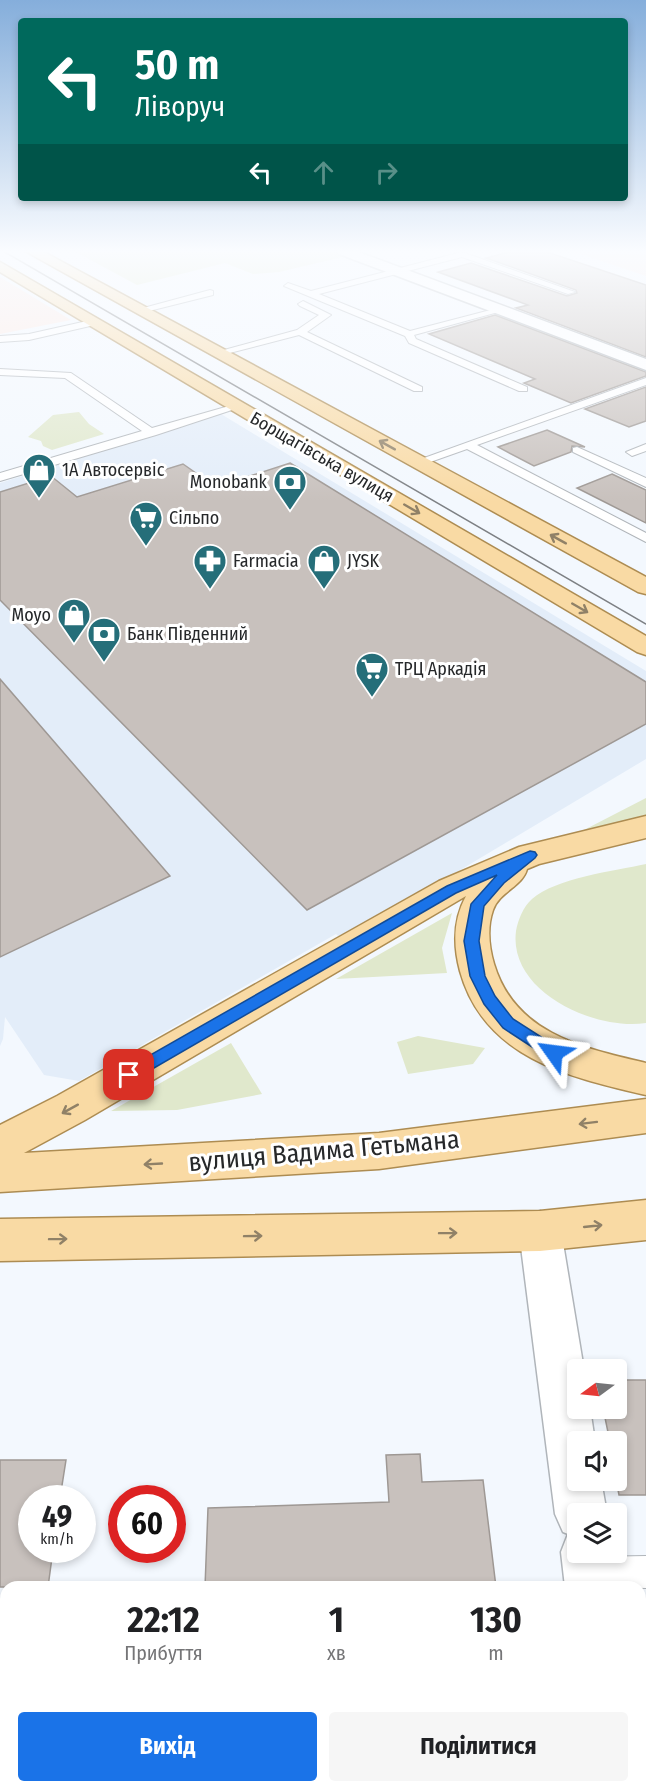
<!DOCTYPE html>
<html lang="uk">
<meta charset="utf-8">
<style>
body{margin:0;font-family:"Fira Sans Condensed",sans-serif;background:#f6f6f6;color:#202124;height:100vh;display:flex;flex-direction:column;font-size:22px;white-space:nowrap}
*{box-sizing:border-box;margin:0}
p{font-size:20px;color:#757577}
.icon{flex:none;width:33px;height:33px;fill:none;stroke:currentColor;stroke-width:2;stroke-linecap:round;stroke-linejoin:round}
.map{position:relative;flex:1;overflow:hidden}
.drawer{position:absolute;left:0px;top:1581px;width:646px;height:212px;display:flex;flex-direction:column;background:#fff;border-radius:18px 18px 0 0;box-shadow:0 3px 9px #0003}
.drawer>*{flex:none}
.guide{position:absolute;left:18px;top:18px;width:610px;height:183px;border-radius:6px;box-shadow:0 3px 9px #0003;background:#00695c;color:#fff;overflow:hidden}
.needle{width:39px;rotate:255deg}
.buttons{position:absolute;left:567px;top:1359px;display:grid;gap:12px}
.buttons a{display:grid;place-items:center;width:60px;height:60px;border-radius:6px;background:#fff;box-shadow:0 3px 9px #0003;font-size:30px}
.speed{position:absolute;left:18px;top:1485px;display:flex;gap:12px;font-size:30px;font-weight:700;text-align:center}
.speed>*{display:grid;place-content:center;width:78px;height:78px;border-radius:50%;background:#fff;box-shadow:0 3px 9px #0003;line-height:1}
.speed small{font-size:15px;font-weight:400}
.speed .limit{border:9px solid #d22;background:#fff;color:#111}
.pin{position:absolute;display:grid;place-items:center;width:51px;height:51px;color:#fff;margin:-26px;border-radius:12px;box-shadow:0 3px 9px #0006}
.me{position:absolute;width:66px;margin:-33px;rotate:301deg;stroke-linejoin:round;filter:drop-shadow(0 0 4px #0008)}
.turn{display:flex;align-items:center;gap:21px;height:126px;padding:0 18px;font-size:27px}
.turn .icon{width:78px;height:78px;stroke-width:2.5}
.turn b{display:block;font-size:42px;line-height:51px}
.lanes{display:flex;align-items:center;height:57px;padding:0 18px;background:#0003;justify-content:center;gap:30px;direction:ltr}
.lanes .off{opacity:.35}
.eta{display:flex;justify-content:space-evenly;align-items:center;height:102px;text-align:center}
.eta b{font-size:36px;font-weight:700;line-height:42px}
.action{display:flex;gap:12px;margin-top:auto;padding:12px 18px}
.action a{flex:1;height:69px;border-radius:6px;background:#1a73e8;color:#fff;font-size:24px;font-weight:700;line-height:69px;text-align:center}
.action a+a{background:#f6f6f6;color:#202124}
.map>svg:first-child{display:block}
.built{fill:#e3edf9}
.education{fill:#fde9e2}
.green{fill:#e0e8cc}
.building{fill:#c8c1bd;stroke:#9e9894;stroke-width:1.5}
.lines{fill:none;stroke-linecap:round;stroke-linejoin:round}
.service-casing{stroke:#b0b5ba;stroke-width:2}
.minor-casing{stroke:#b0b5ba;stroke-width:3}
.primary-casing{stroke:#ad8c52;stroke-width:3}
.service{fill:#fff;fill-rule:evenodd}
.minor{fill:#fff;fill-rule:evenodd}
.primary{fill:#f9daa4;fill-rule:evenodd}
.tram{stroke:#7d8084;stroke-width:1.5}
.oneway{stroke:#908167}
.route{fill:#1a73e8;stroke:#114b97;stroke-width:1.5}
.labels{text-anchor:middle;dominant-baseline:central;stroke-width:6;stroke-linejoin:round;paint-order:stroke}
.far-street-label{font-size:18px;fill:#26282a;stroke:#fff}
.far-poi-label{font-size:18px;fill:#26282a;stroke:#fff;text-anchor:start}
.near-street-label{font-size:26px;fill:#26282a;stroke:#fff}
</style>
<div class="map">
<svg width="646" height="1792" viewBox="0 0 646 1792">
<rect width="100%" height="100%" fill="#f3f8fe"/>
<path class="built" d="M221 414 646 671V759L343 940 336 934 79 1081 44 1075 5 1017 3 1039 0 1046V483Z"/>
<path class="education" d="M572 251H646V276Z
M0 277 71 320 0 334Z"/>
<path class="green" d="M74 251H333L347 256 279 272 253 274 225 263 137 285Z
M79 412 89 424 104 434 52 450 43 446 41 441 28 437 53 415Z
M646 798V815L582 831Z
M646 864V1023C595 1031 508 992 516 931 518 920 523 907 532 899 556 878 614 871 646 864Z
M452 913 442 948 447 973 336 979Z
M418 1036 485 1048 473 1064 408 1074 397 1042Z
M231 1043 262 1094 177 1110 111 1111Z"/>
<path class="building" d="M513 251H544L646 285V357L516 308 528 305 438 272 471 263 567 296 577 293 576 290 486 258Z
M495 315 646 372V376L571 403 524 383 535 379 429 334Z
M646 387V421L629 427 585 409Z
M547 430 585 447 572 446 571 452 534 466 498 447Z
M290 463 646 682V724L307 910 0 600V492L51 476 77 497 183 464 216 487Z
M612 474 646 490V523L577 488Z
M0 679 170 876 0 957Z
M616 1380H646V1495H619L616 1480V1442H610L603 1408H616Z
M420 1454 422 1482 483 1480 496 1587H205L208 1508 389 1502 386 1455Z
M0 1460H66L60 1498H32V1550H53L48 1587H0Z"/>
<g class="lines">
<g class="service-casing">
<path id="service" d="M462 252 575 292 568 294 462 257 319 294 410 331 502 307V311L414 335 416 339 527 387V391H519L409 343 405 336 284 286 288 283 311 291Z
M210 290 213 291V295L141 313 136 310Z
M303 301 331 315 307 332 422 387V391H414L299 335 218 356 213 353 297 330 319 315 300 306 298 304Z
M96 319 101 322 99 324 29 340 0 342V336L29 334Z
M0 369 71 373 152 428 236 404 241 407 156 435 0 481V473L142 431 65 378 0 375Z
M646 378V385L477 445 646 533V542L467 449 419 466 413 462Z
M646 444V451L632 456 626 452Z
M577 447 646 478V487L573 452V448Z
M646 1556V1588L586 1587 579 1584 574 1573 579 1562 590 1557Z"/>
</g>
<g class="minor-casing">
<path id="minor" d="M337 251H356L646 359V370L339 254Z
M540 1211 555 1217 561 1231 584 1370H578V1408H590L595 1442H578V1480H601L607 1514H578V1552H613L619 1587H565L561 1552 568 1534 563 1532 555 1514 519 1231 525 1217Z
M640 1763 646 1767V1792H595L594 1786H640Z"/>
</g>
<g class="primary-casing">
<path id="primary" d="M25 251H42L646 577V594L638 592Z
M0 262 646 636V655L637 652 0 272Z
M646 816V838L539 864 527 869C523 886 499 892 493 910 487 927 489 947 494 964 515 1034 583 1048 646 1063V1095C569 1077 484 1058 460 971 453 945 453 920 466 896L85 1120 24 1153 379 1133 646 1099V1133L379 1169 0 1192V1125L57 1096 439 881 519 847Z
M646 1200V1240L540 1251 0 1261V1219L540 1211Z"/>
</g>
<use href="#service" class="service"/>
<use href="#minor" class="minor"/>
<use href="#primary" class="primary"/>
<path class="tram" d="M3 251 646 624"/>
</g>
<defs><path id="oneway-shaft" d="M-6 0H5M1.5-3L5.5 0L1.5 3" fill="none" stroke-width="1.6" stroke-linecap="round" stroke-linejoin="round" transform="scale(1.5)"/></defs>
<g class="oneway">
<use href="#oneway-shaft" transform="translate(387 445) rotate(-151)"/>
<use href="#oneway-shaft" transform="translate(412 509) rotate(30)"/>
<use href="#oneway-shaft" transform="translate(558 539) rotate(-151)"/>
<use href="#oneway-shaft" transform="translate(580 608) rotate(30)"/>
<use href="#oneway-shaft" transform="translate(70 1109) rotate(151)"/>
<use href="#oneway-shaft" transform="translate(588 1123) rotate(173)"/>
<use href="#oneway-shaft" transform="translate(153 1164) rotate(177)"/>
<use href="#oneway-shaft" transform="translate(593 1226) rotate(-6)"/>
<use href="#oneway-shaft" transform="translate(448 1233) rotate(-1)"/>
<use href="#oneway-shaft" transform="translate(253 1236) rotate(-1)"/>
<use href="#oneway-shaft" transform="translate(58 1239) rotate(-1)"/>
</g>
<linearGradient id="sky" x2="0" y2="1"><stop stop-color="#85aedb"/><stop offset="0.5" stop-color="#fafcff"/><stop offset="1" stop-color="#fafcff" stop-opacity="0"/></linearGradient>
<rect width="646" height="502" fill="url(#sky)"/>
<path class="route" d="M530 851 535 852 537 855 535 858 504 883 484 906 479 941 485 976 495 996 513 1019 560 1049 562 1053 560 1058 554 1060 549 1058 503 1028 484 1004 470 976 464 941 471 904 497 875 456 893 135 1079 129 1081 124 1079 121 1075 124 1070 447 886Z"/>
<defs>
<g id="shop-pin" transform="scale(1.725)"><path d="M0 17L-7.5 6A9.5 9.5 0 1 1 7.5 6Z" fill="#256e79" stroke="#fff"/><path d="M-5-2.5h2.3a2.7 3.5 0 0 1 5.4 0H5L5.5 6h-11ZM-1.5-2.5h3a1.5 2.3 0 0 0-3 0Z" fill="#fff"/></g>
<g id="bank-pin" transform="scale(1.725)"><path d="M0 17L-7.5 6A9.5 9.5 0 1 1 7.5 6Z" fill="#256e79" stroke="#fff"/><path d="M-6-4H6V4H-6ZM0-2.3a2.3 2.3 0 1 0 0 4.6a2.3 2.3 0 1 0 0-4.6Z" fill="#fff"/></g>
<g id="supermarket-pin" transform="scale(1.725)"><path d="M0 17L-7.5 6A9.5 9.5 0 1 1 7.5 6Z" fill="#256e79" stroke="#fff"/><path d="M-6-5.5h2.5l.6 2H6L4.5 2H-2.5L-4.4-4H-6ZM-1.5 3.2a1.3 1.3 0 1 0 .1 0ZM3 3.2a1.3 1.3 0 1 0 .1 0Z" fill="#fff"/></g>
<g id="pharmacy-pin" transform="scale(1.725)"><path d="M0 17L-7.5 6A9.5 9.5 0 1 1 7.5 6Z" fill="#256e79" stroke="#fff"/><path d="M-2-6h4v4h4v4h-4v4h-4v-4h-4v-4h4Z" fill="#fff"/></g>
</defs>
<g fill-rule="evenodd">
<use href="#shop-pin" x="39" y="470"/>
<use href="#bank-pin" x="290" y="482"/>
<use href="#supermarket-pin" x="146" y="518"/>
<use href="#pharmacy-pin" x="210" y="561"/>
<use href="#shop-pin" x="324" y="561"/>
<use href="#shop-pin" x="74" y="615"/>
<use href="#bank-pin" x="104" y="634"/>
<use href="#supermarket-pin" x="372" y="669"/>
</g>
<g class="labels">
<g class="far-street-label">
<text transform="translate(322 457) rotate(30)">Борщагівська вулиця</text>
</g>
<g class="far-poi-label">
<text x="62" y="470">1А Автосервіс</text>
<text x="267" y="482" text-anchor="end">Monobank</text>
<text x="169" y="518">Сільпо</text>
<text x="233" y="561">Farmacia</text>
<text x="347" y="561">JYSK</text>
<text x="51" y="615" text-anchor="end">Moyo</text>
<text x="127" y="634">Банк Південний</text>
<text x="395" y="669">ТРЦ Аркадія</text>
</g>
<g class="near-street-label">
<text transform="translate(324 1151) rotate(-5)">вулиця Вадима Гетьмана</text>
</g>
</g>
</svg>
<div class="buttons">
<a><svg class="needle" viewBox="-14 -14 28 28"><path d="M0-13l5 13h-10z" fill="#e53935"/><path d="M0 13l5-13h-10z" fill="#757577"/></svg></a>
<a><svg class="icon" aria-label="sound" viewBox="0 0 24 24"><path d="M4 9h4l5-4v14l-5-4H4zM17 9q2 3 0 6"/></svg></a>
<a><svg class="icon" aria-label="layers" viewBox="0 0 24 24"><path d="M12 4l9 5-9 5-9-5zM3 14l9 5 9-5"/></svg></a>
</div>
<div class="speed"><div>49<small>km/h</small></div><div class="limit">60</div></div>
<div class="pin" style="left:129px;top:1075px;background:#d93025"><svg class="icon" aria-label="arrive" viewBox="0 0 24 24"><path d="M6 21V4h12l-3 4 3 4H6"/></svg></div>
<svg class="me" style="left:554px;top:1053px" viewBox="-20 -20 40 40"><path d="M0-17L14 15 0 8-14 15z" fill="#1a73e8" stroke="#fff" stroke-width="4"/></svg>
<div class="guide">
<div class="turn"><svg class="icon" aria-label="left" viewBox="0 0 24 24"><path d="M17 20v-9H6M10 6l-5 5 5 5"/></svg><div><b>50 m</b>Ліворуч</div></div>
<div class="lanes"><svg class="icon" aria-label="left" viewBox="0 0 24 24"><path d="M17 20v-9H6M10 6l-5 5 5 5"/></svg><svg class="icon off" aria-label="ahead" viewBox="0 0 24 24"><path d="M12 20V5M6 11l6-6 6 6"/></svg><svg class="icon off" aria-label="right" viewBox="0 0 24 24"><path d="M7 20v-9h11M14 6l5 5-5 5"/></svg></div>
</div>
<section class="drawer">
<div class="eta">
<div><b>22:12</b><p>Прибуття</p></div>
<div><b>1</b><p>хв</p></div>
<div><b>130</b><p>m</p></div>
</div>
<div class="action"><a>Вихід</a><a>Поділитися</a></div>
</section>
</div>
